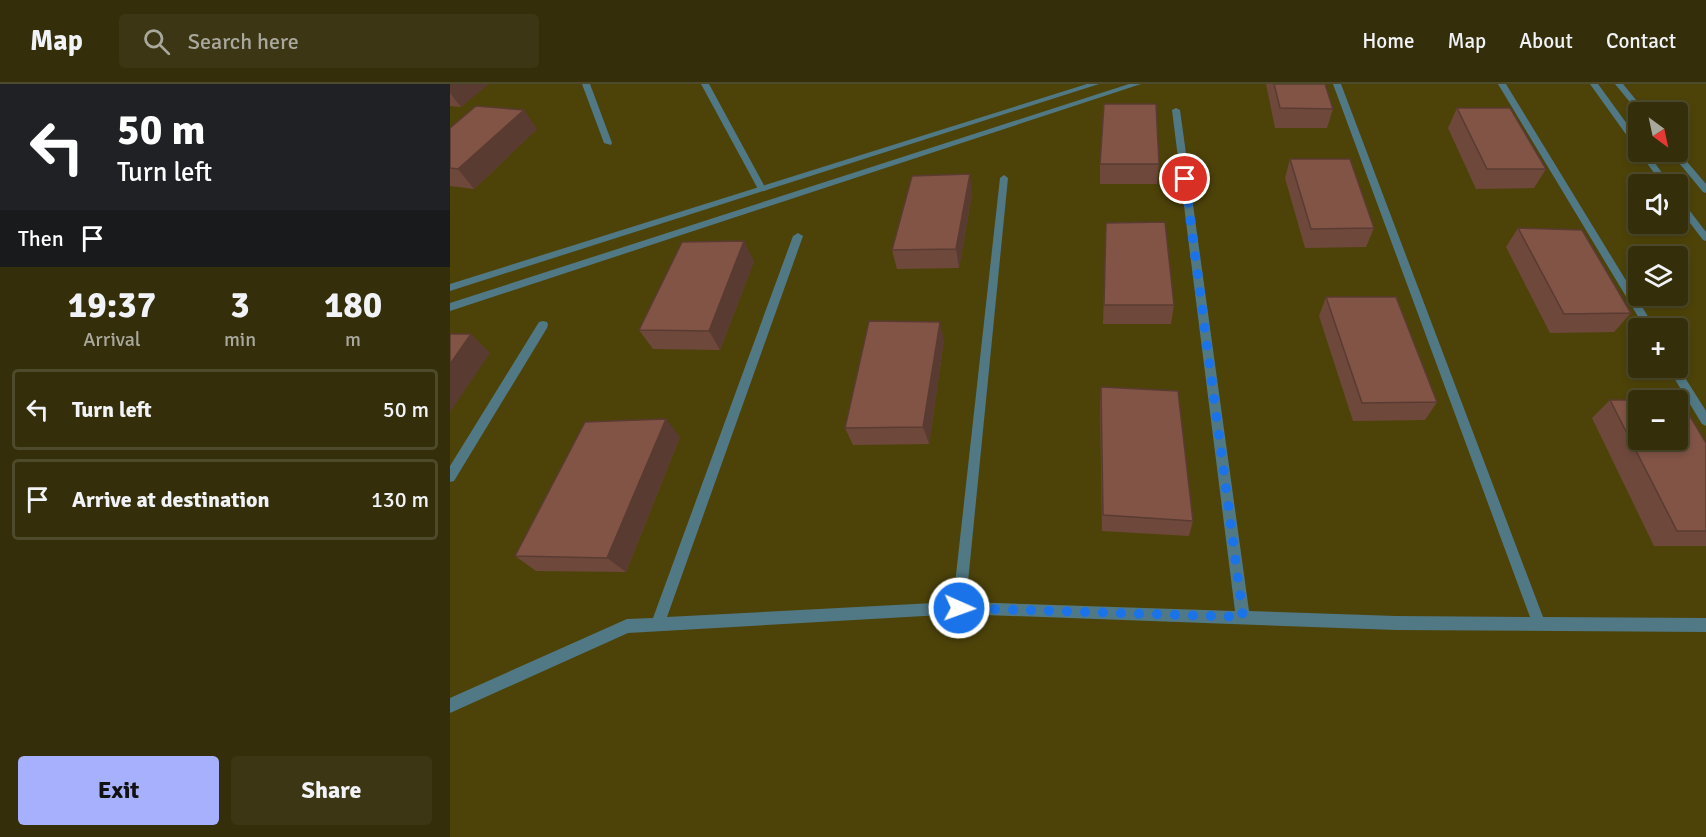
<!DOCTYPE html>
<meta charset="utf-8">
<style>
body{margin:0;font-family:Signika,sans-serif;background:#3c3614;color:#f1f3f6;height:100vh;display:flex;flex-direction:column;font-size:22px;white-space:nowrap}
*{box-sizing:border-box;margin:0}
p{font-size:20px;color:#a9a89d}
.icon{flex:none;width:33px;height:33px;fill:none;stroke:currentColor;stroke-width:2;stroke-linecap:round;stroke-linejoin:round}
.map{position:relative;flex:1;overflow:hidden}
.drawer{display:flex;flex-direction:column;background:#342e0b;width:450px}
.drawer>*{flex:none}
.hud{background:#202124;color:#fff;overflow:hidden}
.needle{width:39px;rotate:147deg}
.fabs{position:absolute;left:1178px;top:18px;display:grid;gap:12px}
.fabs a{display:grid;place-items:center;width:60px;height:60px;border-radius:6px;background:#342e0b;box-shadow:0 3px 9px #0003,0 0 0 2px #4e4a2c;font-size:30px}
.pin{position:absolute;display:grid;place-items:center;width:51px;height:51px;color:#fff;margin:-26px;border:3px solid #fff;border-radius:50%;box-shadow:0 2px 6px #0007}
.me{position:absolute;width:66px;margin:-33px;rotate:92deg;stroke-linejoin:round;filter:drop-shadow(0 0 4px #0008)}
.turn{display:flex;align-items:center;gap:21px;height:126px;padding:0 18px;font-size:27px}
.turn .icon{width:78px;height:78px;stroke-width:2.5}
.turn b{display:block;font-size:42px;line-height:51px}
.then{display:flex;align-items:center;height:57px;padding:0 18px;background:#0003;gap:12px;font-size:22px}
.eta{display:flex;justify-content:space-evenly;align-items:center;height:102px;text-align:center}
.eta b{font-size:36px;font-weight:800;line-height:42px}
.button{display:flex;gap:12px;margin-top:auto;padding:12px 18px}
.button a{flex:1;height:69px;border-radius:6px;background:#a7b0fc;color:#111;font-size:24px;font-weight:800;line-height:69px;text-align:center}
.button a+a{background:#3c3614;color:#f1f3f6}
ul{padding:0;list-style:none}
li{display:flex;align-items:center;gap:18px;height:81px;margin:0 12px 9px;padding:0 6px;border:3px solid #4e4a2c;border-radius:6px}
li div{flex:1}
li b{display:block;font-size:22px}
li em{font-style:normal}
header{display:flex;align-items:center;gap:36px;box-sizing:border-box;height:84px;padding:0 30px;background:#342e0b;border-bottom:2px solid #4e4a2c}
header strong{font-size:28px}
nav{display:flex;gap:33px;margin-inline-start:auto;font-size:21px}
.search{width:420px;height:54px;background:#3c3614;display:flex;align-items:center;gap:15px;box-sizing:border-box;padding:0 21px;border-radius:6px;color:#a9a89d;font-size:22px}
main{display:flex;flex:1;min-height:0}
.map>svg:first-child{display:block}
.built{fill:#4d4309;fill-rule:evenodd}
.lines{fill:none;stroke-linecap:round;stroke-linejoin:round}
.minor{fill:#517985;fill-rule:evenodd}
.tertiary{fill:#517985;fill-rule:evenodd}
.wall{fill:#6f483c}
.shaded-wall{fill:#5a3b31}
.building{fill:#815446;stroke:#5a3b31;stroke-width:1.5}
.route{stroke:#1a73e8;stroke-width:10;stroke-dasharray:0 18}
</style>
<header>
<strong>Map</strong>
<div class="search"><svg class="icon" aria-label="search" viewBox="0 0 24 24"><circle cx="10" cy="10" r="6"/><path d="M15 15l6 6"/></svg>Search here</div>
<nav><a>Home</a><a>Map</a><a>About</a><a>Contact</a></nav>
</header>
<main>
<section class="drawer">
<div class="hud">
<div class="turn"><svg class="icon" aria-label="left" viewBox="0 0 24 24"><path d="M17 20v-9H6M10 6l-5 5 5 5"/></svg><div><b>50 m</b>Turn left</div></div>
<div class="then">Then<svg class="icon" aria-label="arrive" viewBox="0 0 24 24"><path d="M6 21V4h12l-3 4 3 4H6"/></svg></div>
</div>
<div class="eta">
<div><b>19:37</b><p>Arrival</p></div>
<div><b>3</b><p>min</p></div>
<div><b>180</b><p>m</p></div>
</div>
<ul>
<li><svg class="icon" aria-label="left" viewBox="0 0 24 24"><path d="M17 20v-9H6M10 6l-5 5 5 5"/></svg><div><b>Turn left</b></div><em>50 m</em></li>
<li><svg class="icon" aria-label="arrive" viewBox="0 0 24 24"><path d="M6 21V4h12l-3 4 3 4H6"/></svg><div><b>Arrive at destination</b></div><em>130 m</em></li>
</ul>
<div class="button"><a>Exit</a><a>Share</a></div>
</section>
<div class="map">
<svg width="1256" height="753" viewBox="0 0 1256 753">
<rect width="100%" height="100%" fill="#463d0f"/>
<path class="built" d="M0 0H1256V753H0ZM1188 28H1227V68H1188ZM1188 100H1227V140H1188ZM1188 172H1227V212H1188ZM1188 244H1227V284H1188ZM1188 316H1227V356H1188Z"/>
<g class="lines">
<path class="minor" d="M132 0H140L162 59 161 61 154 59Z
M251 0H259L316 105 315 107H309L308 105Z
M883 0H891L1093 533 1256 534V548L946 546 509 530 178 549 0 629V614L177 535 203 534 343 152 348 149 353 152 217 533 503 518 550 94 554 91 558 94 516 518 785 527 722 26 726 24 730 26 799 527 946 532 1080 533Z
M1048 0H1056L1205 244H1195Z
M1140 0H1148L1188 55V64L1185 63Z
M1165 0H1173L1196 28H1188Z
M1227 66 1256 100V109L1253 108 1220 68Z
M1189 68H1197L1220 100H1212Z
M1227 113 1230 114 1256 148V157L1253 156 1227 122Z
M93 237 97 238 98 241 97 244 4 397 0 398V382L89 238Z
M1227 281 1256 327V342L1252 340 1218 284H1227Z"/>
<path class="tertiary" d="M637 0H649L0 207V200Z
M679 0H691L0 227V219Z"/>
</g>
<path class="wall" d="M0 0 11 23 0 22Z
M816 0H875L883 25 877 44H825Z
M1007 24 1096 85 1084 104 1026 105 998 44Z
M0 44 87 45 24 105 0 102Z
M840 75 924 144 916 163 855 164 835 94Z
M650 80H709L707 100H650Z
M522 110 509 184 447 185 442 166Z
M656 139 724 221 721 240H653Z
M1068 144 1181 229 1164 248 1100 249 1056 163Z
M304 177 270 266 203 265 189 246Z
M876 213 987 318 975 336 903 337 869 232Z
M494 256 479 360 403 361 395 344Z
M651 303 743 437 739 452 652 447 650 321Z
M1160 316 1256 359V462H1204L1142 334Z
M230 353 176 488 86 487 65 472Z"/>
<path class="shaded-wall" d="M1 0H39L11 23 0 9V1Z
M74 26 87 45 24 105 8 85Z
M520 90 522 110 509 184 506 165Z
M294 157 304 177 270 266 259 247Z
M490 238 494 256 479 360 473 343Z
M21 250 40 269 0 328V280Z
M216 335 230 353 176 488 157 474Z"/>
<path class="building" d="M824 0H875L883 25 830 24Z
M654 20H706L709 80H650Z
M26 22 74 26 8 85 0 84V44Z
M1007 24H1060L1096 85H1037Z
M840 75H900L924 144 861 145Z
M520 90 506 165 442 166 462 92Z
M715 138 724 221H654L656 139Z
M1068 144 1132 146 1181 229 1114 230Z
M294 157 259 247 189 246 232 158Z
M876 213H946L987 318 912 319Z
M419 237 490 238 473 343 395 344Z
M0 250H21L0 280Z
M651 303 728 307 743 437 653 431Z
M1160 316H1201H1188V356H1227V317H1231L1256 359V447H1227Z
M216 335 157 474 65 472 135 338Z"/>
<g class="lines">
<path class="route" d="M509 524 793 533 735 95"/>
</g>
</svg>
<div class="fabs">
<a><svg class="needle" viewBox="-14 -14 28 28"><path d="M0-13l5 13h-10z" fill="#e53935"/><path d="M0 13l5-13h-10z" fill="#a9a89d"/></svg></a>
<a><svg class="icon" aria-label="sound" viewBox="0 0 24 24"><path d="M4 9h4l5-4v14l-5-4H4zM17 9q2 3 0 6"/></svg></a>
<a><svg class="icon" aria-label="layers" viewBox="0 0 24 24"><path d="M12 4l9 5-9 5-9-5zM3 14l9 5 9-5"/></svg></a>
<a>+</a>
<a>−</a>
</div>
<div class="pin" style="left:735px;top:95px;background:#d93025"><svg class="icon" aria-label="arrive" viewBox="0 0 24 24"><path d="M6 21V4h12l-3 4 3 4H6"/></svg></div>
<svg class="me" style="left:509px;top:524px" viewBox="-20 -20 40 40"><circle r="17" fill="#1a73e8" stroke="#fff" stroke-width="3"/><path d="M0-11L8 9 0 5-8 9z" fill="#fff"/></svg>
</div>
</main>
